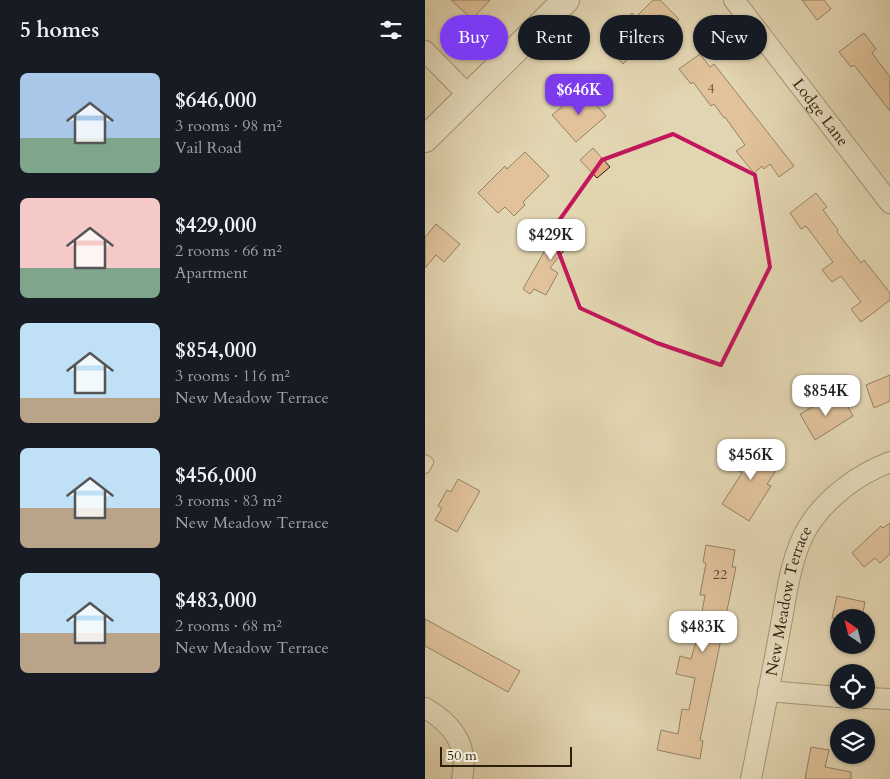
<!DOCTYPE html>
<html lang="en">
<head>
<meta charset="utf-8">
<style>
	body { margin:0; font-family:Cardo,serif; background:#242831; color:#f1f3f6; height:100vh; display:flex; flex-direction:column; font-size:19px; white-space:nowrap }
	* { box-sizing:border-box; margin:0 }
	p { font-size:16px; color:#9ea1a6 }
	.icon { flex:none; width:28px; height:28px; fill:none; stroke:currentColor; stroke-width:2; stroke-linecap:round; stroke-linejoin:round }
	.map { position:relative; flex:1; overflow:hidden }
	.drawer { display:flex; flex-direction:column; background:#171b24; width:425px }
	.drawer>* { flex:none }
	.top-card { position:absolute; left:15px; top:15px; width:375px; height:45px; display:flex; gap:10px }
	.needle { width:32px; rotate:325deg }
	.tools { position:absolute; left:405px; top:609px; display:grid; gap:10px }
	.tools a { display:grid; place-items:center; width:45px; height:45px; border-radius:50%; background:#171b24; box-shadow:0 1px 4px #0004; font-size:25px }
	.scale { position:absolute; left:15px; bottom:12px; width:132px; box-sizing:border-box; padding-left:5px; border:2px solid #2e1e0c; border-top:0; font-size:14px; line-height:18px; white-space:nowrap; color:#2e1e0c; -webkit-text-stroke:4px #ece4cc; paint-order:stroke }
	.price { position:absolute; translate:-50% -42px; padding:0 11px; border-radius:10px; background:#fff; color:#222; font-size:16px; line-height:32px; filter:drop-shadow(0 1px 2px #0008) }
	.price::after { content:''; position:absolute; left:50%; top:30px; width:15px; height:11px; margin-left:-8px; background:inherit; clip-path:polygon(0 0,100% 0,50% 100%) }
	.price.current { background:#7c3aed; color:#fff }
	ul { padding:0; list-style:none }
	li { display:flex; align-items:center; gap:15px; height:125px; padding:0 20px }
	li span { display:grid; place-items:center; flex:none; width:140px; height:100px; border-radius:8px; color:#555 }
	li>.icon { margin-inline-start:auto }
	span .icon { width:60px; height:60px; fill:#fffc; stroke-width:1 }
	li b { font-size:21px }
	h2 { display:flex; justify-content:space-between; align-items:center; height:60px; padding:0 20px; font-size:21px }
	.tag { padding:0 18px; border-radius:22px; background:#171b24; box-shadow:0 1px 4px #0004; font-size:18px; line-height:45px }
	.tag.current { background:#7c3aed; color:#fff }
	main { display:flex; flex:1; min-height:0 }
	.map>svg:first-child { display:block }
	.building { fill:#e1ac81; stroke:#2e1e0c }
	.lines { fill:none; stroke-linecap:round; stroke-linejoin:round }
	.service-casing { stroke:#5b4c35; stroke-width:12 }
	.minor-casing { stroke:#5b4c35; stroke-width:22 }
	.tertiary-casing { stroke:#5b4c35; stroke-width:28 }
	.service { stroke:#ece4cc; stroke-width:10 }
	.minor { stroke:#ece4cc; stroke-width:20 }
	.tertiary { stroke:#ece4cc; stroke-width:26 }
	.marked { fill:none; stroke:#c2185b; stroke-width:4; stroke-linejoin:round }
	.labels { text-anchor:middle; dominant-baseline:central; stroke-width:5; stroke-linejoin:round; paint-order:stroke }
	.number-label { font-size:14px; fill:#5b4229 }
	.street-label { font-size:16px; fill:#2e1e0c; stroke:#ece4cc }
</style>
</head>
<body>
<main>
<section class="drawer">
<h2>5 homes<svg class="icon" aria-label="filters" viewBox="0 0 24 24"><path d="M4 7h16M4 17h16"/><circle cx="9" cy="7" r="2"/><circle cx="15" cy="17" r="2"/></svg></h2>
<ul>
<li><span style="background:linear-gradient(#a9c7e8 65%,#7fa58c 0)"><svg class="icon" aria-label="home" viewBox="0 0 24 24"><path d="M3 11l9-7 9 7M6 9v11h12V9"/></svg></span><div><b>$646,000</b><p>3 rooms · 98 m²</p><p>Vail Road</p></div></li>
<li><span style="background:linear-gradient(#f6c9c9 70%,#7fa58c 0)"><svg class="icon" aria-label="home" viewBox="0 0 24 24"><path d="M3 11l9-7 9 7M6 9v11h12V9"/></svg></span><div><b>$429,000</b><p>2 rooms · 66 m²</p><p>Apartment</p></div></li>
<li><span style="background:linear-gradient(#bfe0f5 75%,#b9a48a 0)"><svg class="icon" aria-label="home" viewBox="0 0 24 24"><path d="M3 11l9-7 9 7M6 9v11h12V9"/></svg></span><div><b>$854,000</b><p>3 rooms · 116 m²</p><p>New Meadow Terrace</p></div></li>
<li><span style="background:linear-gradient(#bfe0f5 60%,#b9a48a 0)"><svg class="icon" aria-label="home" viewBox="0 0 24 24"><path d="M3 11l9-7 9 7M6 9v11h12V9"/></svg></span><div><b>$456,000</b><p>3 rooms · 83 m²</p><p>New Meadow Terrace</p></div></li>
<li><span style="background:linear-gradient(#bfe0f5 60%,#b9a48a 0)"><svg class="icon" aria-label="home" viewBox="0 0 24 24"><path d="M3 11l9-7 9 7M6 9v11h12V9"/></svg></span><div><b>$483,000</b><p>2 rooms · 68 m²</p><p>New Meadow Terrace</p></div></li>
</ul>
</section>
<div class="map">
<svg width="465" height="779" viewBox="0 0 465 779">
	<rect width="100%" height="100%" fill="#e2d6b1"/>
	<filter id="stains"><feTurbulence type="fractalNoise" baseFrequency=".004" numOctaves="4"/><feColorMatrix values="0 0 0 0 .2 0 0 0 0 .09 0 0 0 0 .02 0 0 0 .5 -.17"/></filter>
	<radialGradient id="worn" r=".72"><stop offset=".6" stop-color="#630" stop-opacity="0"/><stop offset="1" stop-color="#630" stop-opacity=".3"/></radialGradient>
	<!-- building -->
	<path class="building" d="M26,0H65L47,19Z
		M228,0H235L254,19L240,32L236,27L198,64L182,47L195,33L191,29L207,13L211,17Z
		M377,0H399L406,9L392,20Z
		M439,33L451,49L447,53L465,77V111L429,65L426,67L414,52Z
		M275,54L285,67L289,64L369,166L354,177L345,164L339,169L337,166L329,173L311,151L320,145L300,117L299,118L289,104L286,106L268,82L266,84L254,69Z
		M161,93L181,116L151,142L127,115L150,96L153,99Z
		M168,148L185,167L172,178L155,160Z
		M100,152L124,176L98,202L100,205L89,216L80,207L73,213L53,193L80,166L82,169Z
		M391,193L402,207L398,210L413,230L412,232L436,263L439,260L465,293V300L436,322L426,309L436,302L416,276L407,282L397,270L408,262L381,226L376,229L365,213Z
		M144,221L156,229L125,268L133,273L121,295L109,289L105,294L98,289L119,252Z
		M11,224L35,244L19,262L11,255L0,268V237Z
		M465,375V401L449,408L441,385Z
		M417,396L428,416L390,440L375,414L393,404L396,408Z
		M325,440L347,454L342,463L352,469L342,484L346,486L324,521L297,504L317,473L308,467Z
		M33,479L55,491L32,532L10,520L17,508L13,506L22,490L26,492Z
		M465,523V554L455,563L450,558L439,567L427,553L456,526L458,528Z
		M281,545L310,550L307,567H311L275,740L278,741L275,759L232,750L236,730L253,734L257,709L264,710L270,678L251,674L255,656L266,659L273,635L280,595H275L281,563L278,562Z
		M412,596L440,602L437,618H407Z
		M0,619L95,671L83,692L0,646Z
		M386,747L404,750L400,767L426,772V779H380Z"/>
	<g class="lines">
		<defs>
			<path id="service" d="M0,460L3,462L0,468"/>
			<g id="minor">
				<path id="s1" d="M309,0L465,203"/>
				<path d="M0,51L44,96"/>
				<path d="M343,691L414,697"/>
				<path d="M441,698L465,699"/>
				<path d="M0,708C28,724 44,746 37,779"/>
				<path id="s2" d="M326,779C336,729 346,679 355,630C361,598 366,554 383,527C401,498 433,474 465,462"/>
			</g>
			<path id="tertiary" d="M0,139L141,0"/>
		</defs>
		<!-- service casing -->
		<use href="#service" class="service-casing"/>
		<!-- minor casing -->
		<use href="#minor" class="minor-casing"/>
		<!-- tertiary casing -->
		<use href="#tertiary" class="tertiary-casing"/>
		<!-- service -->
		<use href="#service" class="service"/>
		<!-- minor -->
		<use href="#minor" class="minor"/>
		<!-- tertiary -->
		<use href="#tertiary" class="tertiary"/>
	</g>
	<!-- marked area -->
	<path d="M0 0H465V779H0ZM248,134L330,175L345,267L296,365L232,343L155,308L126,232L177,160Z" fill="#e2d6b1" fill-opacity=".55" fill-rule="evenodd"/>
	<path class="marked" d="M248,134L330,175L345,267L296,365L232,343L155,308L126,232L177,160Z"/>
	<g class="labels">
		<!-- number labels -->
		<g class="number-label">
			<text x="286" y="88">4</text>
			<text x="295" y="574">22</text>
		</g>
		<!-- street labels -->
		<g class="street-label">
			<text stroke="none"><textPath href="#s1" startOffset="142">Lodge Lane</textPath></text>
			<text stroke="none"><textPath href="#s2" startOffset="182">New Meadow Terrace</textPath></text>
		</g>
	</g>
	<rect width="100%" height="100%" filter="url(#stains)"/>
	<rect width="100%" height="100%" fill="url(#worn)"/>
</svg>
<div class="tools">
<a><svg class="needle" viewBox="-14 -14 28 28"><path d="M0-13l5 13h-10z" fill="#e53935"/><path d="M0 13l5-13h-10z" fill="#9ea1a6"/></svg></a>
<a><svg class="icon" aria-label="locate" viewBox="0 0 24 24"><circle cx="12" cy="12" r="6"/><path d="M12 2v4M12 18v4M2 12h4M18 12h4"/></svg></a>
<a><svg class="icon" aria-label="layers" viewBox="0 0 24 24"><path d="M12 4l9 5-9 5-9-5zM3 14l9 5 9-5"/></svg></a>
</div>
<div class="scale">50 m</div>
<b class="price current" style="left:154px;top:116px">$646K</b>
<b class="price" style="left:126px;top:261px">$429K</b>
<b class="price" style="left:401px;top:417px">$854K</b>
<b class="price" style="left:326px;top:481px">$456K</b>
<b class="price" style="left:278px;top:653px">$483K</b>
<div class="top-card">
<a class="tag current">Buy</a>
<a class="tag">Rent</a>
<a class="tag">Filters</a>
<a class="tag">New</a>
</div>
</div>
</main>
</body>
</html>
